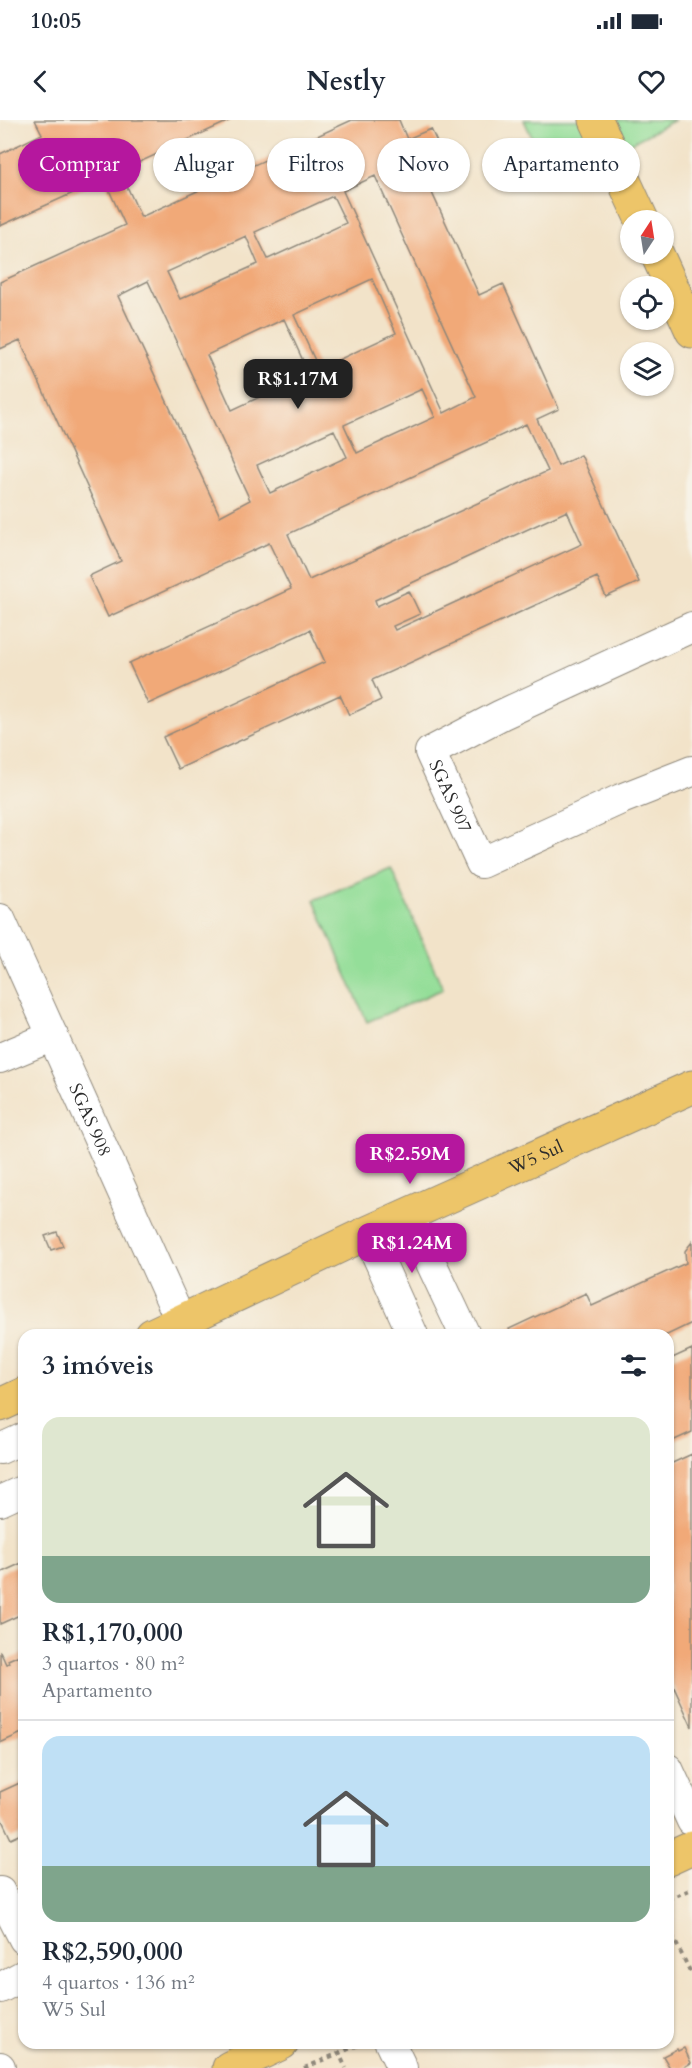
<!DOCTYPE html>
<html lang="pt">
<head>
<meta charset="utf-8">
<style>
	body { margin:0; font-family:Cardo,serif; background:#f6f6f7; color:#1f2937; height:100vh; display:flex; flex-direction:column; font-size:22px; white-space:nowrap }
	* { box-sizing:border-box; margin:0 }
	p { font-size:20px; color:#747a83 }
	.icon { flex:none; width:33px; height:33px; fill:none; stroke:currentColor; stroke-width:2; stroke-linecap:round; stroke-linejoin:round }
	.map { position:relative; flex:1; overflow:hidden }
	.sheet { position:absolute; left:18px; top:1209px; width:656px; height:720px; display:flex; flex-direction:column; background:#fff; border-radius:18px; box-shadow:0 2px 4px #0004 }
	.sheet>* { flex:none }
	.hud { position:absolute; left:18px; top:18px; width:657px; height:54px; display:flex; gap:12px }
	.needle { width:39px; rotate:12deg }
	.fabs { position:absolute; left:620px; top:90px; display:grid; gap:12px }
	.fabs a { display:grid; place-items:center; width:54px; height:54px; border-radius:50%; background:#fff; box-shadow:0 2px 4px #0004; font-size:30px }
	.price { position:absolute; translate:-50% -51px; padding:0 14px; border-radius:12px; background:#b5179e; color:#fff; font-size:20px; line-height:39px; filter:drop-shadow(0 2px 3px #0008) }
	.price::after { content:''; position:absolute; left:50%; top:36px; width:18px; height:14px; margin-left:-9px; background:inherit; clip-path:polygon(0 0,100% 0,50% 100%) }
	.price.selected { background:#222; color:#fff }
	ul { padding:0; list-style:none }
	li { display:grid; align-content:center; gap:12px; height:318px; padding:0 24px }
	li+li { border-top:2px solid #e0e1e3 }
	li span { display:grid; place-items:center; height:186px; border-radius:18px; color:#555 }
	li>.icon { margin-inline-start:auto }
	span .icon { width:108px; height:108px; fill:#fffc; stroke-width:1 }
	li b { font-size:26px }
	h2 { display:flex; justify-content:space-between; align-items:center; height:72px; padding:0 24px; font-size:26px }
	.chip { padding:0 21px; border-radius:27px; background:#fff; box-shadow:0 2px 4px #0004; font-size:21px; line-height:54px }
	.chip.selected { background:#b5179e; color:#fff }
	.status { display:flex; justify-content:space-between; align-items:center; height:42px; padding:0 30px; background:#fff; direction:ltr }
	.status svg { height:16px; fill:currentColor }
	header { display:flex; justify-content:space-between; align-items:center; height:78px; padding:0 24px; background:#fff; font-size:27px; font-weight:800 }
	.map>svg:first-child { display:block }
	.green { fill:#94de99; stroke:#608462; stroke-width:1.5 }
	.building { fill:#f1a978; fill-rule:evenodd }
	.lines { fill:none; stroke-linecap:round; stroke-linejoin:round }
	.minor-casing { stroke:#8e877a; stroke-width:32 }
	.major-casing { stroke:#8e877a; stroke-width:35 }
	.path { stroke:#8e877a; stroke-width:4; stroke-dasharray:4.5 4.5; stroke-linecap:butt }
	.minor { stroke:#fff; stroke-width:30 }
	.major { stroke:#edc569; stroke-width:33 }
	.labels { text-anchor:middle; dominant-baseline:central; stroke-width:4.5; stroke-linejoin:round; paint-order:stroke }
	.street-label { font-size:18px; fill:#2b2b2b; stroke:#f7f3e8 }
</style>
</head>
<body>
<div class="status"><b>10:05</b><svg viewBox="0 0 49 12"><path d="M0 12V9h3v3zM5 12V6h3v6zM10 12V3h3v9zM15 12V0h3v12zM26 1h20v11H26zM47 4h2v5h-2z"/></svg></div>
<header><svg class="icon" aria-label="back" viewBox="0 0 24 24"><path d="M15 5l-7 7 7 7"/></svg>Nestly<svg class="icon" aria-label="heart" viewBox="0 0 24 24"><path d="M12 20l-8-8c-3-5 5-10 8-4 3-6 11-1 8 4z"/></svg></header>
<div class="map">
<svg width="692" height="1948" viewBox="0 0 692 1948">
	<rect width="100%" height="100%" fill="#f7f3e8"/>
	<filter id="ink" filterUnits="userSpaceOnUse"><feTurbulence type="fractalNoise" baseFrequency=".0167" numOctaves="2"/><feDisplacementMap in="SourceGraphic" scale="12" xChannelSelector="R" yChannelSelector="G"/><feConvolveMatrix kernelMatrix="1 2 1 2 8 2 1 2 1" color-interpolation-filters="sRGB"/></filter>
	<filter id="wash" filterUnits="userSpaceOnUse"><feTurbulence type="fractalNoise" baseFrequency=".008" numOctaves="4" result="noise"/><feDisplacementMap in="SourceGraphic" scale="24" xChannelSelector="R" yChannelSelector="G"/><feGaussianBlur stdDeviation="1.35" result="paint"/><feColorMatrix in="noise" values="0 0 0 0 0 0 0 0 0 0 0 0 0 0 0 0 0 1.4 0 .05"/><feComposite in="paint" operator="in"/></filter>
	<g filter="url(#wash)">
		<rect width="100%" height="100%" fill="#f2e3c9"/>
		<!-- green -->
		<path class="green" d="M524,0H675L553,64Z
			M391,748L443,869L367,902L314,780Z"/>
		<g id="blocks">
			<!-- building -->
			<path class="building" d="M35,0H231L120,51L141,97L352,0H399L407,19L431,9L439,27L416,38L479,175L503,164L559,289L537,299L558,346L581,335L639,462L606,477L597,457L372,560L381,580L349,595L340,575L178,649L163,617L325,542L310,510L148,584L129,543L291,469L269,423L108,497L89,456L121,441L20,220L0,229V162L125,105L104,59L0,106V34L42,14ZM375,56L476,277L444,293L343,71ZM333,76L346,103L268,139L255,112ZM246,116L258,144L180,179L167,152ZM372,159L396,213L319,249L294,195ZM148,161L250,380L220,396L118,176ZM284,199L309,254L232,290L207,235ZM422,269L435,297L357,333L344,305ZM526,304L548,351L309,460L288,414ZM334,310L347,337L270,373L257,345ZM567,391L582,424L395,510L393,506L420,494L409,471L377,486L375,480Z
				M57,1112L63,1126L51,1130L45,1116Z
				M692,1122V1203L667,1215H512L509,1209L586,1173L592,1186L686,1143L685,1131Z
				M692,1229V1312L668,1323V1240Z
				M692,1334V1607L668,1554V1345Z
				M24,1442V1493L0,1504V1453Z
				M0,1531L6,1544L9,1543L8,1540L24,1533V1612L0,1623Z
				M24,1661V1713L11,1719L0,1696V1672Z
				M684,1928L691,1943L682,1948H670L663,1936L677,1929L678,1931Z"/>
		</g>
	</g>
	<g filter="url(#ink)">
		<use href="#blocks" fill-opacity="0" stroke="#8e877a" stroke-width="1.5"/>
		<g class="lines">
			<defs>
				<g id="minor">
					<path id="s1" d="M692,507L501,595L430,632L481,743L621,679L692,651"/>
					<path id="s2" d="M0,799L181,1202"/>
					<path d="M0,938L53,916"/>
					<path d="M408,1094L465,1215"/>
					<path d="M367,1113L413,1215"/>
					<path d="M0,1329L24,1318"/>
					<path d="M0,1381L24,1370"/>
					<path d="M668,1649L692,1701"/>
					<path d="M0,1772L24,1819"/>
					<path d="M0,1868L24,1855"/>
					<path d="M390,1923L402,1948"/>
					<path d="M0,1947V1948"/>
				</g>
				<g id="major">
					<path d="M596,0L642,100"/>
					<path d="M657,134L692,211"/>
					<path id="s3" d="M152,1215L367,1113L692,967"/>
					<path d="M0,1285L24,1274"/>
					<path d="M668,1739L692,1728"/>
					<path d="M229,1948L282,1923"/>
				</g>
			</defs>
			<!-- minor casing -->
			<use href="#minor" class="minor-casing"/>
			<!-- major casing -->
			<use href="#major" class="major-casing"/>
			<!-- path -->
			<path class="path" d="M668,1779L692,1769
				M668,1807L692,1855
				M334,1923L346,1948
				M304,1948L363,1923"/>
			<!-- minor -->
			<use href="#minor" class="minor"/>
			<!-- major -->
			<use href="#major" class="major"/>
		</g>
	</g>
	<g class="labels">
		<!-- street labels -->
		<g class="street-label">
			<text stroke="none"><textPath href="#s1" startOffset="339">SGAS 907</textPath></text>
			<text stroke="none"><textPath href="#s2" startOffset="220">SGAS 908</textPath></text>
			<text stroke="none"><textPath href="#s3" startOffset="423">W5 Sul</textPath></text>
		</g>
	</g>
</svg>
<div class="fabs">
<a><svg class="needle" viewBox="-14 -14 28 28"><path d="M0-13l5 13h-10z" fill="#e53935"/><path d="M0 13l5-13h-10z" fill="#747a83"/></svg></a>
<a><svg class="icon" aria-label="locate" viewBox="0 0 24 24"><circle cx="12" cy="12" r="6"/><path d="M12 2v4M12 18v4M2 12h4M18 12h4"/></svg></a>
<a><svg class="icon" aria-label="layers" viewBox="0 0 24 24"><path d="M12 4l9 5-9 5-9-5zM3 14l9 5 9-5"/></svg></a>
</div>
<b class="price selected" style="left:298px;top:290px">R$1.17M</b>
<b class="price" style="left:410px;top:1065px">R$2.59M</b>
<b class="price" style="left:412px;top:1154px">R$1.24M</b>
<div class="hud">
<a class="chip selected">Comprar</a>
<a class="chip">Alugar</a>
<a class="chip">Filtros</a>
<a class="chip">Novo</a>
<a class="chip">Apartamento</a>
</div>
<section class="sheet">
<h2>3 imóveis<svg class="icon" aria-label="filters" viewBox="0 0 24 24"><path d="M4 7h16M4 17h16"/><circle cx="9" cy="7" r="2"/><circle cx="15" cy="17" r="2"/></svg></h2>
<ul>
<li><span style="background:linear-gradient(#dfe7d0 75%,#7fa58c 0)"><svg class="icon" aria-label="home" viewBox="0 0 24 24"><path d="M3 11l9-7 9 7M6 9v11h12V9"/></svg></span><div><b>R$1,170,000</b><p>3 quartos · 80 m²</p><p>Apartamento</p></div></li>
<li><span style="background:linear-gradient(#bfe0f5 70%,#7fa58c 0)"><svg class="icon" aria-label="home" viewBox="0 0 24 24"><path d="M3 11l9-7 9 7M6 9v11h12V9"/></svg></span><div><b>R$2,590,000</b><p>4 quartos · 136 m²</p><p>W5 Sul</p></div></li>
</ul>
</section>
</div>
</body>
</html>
